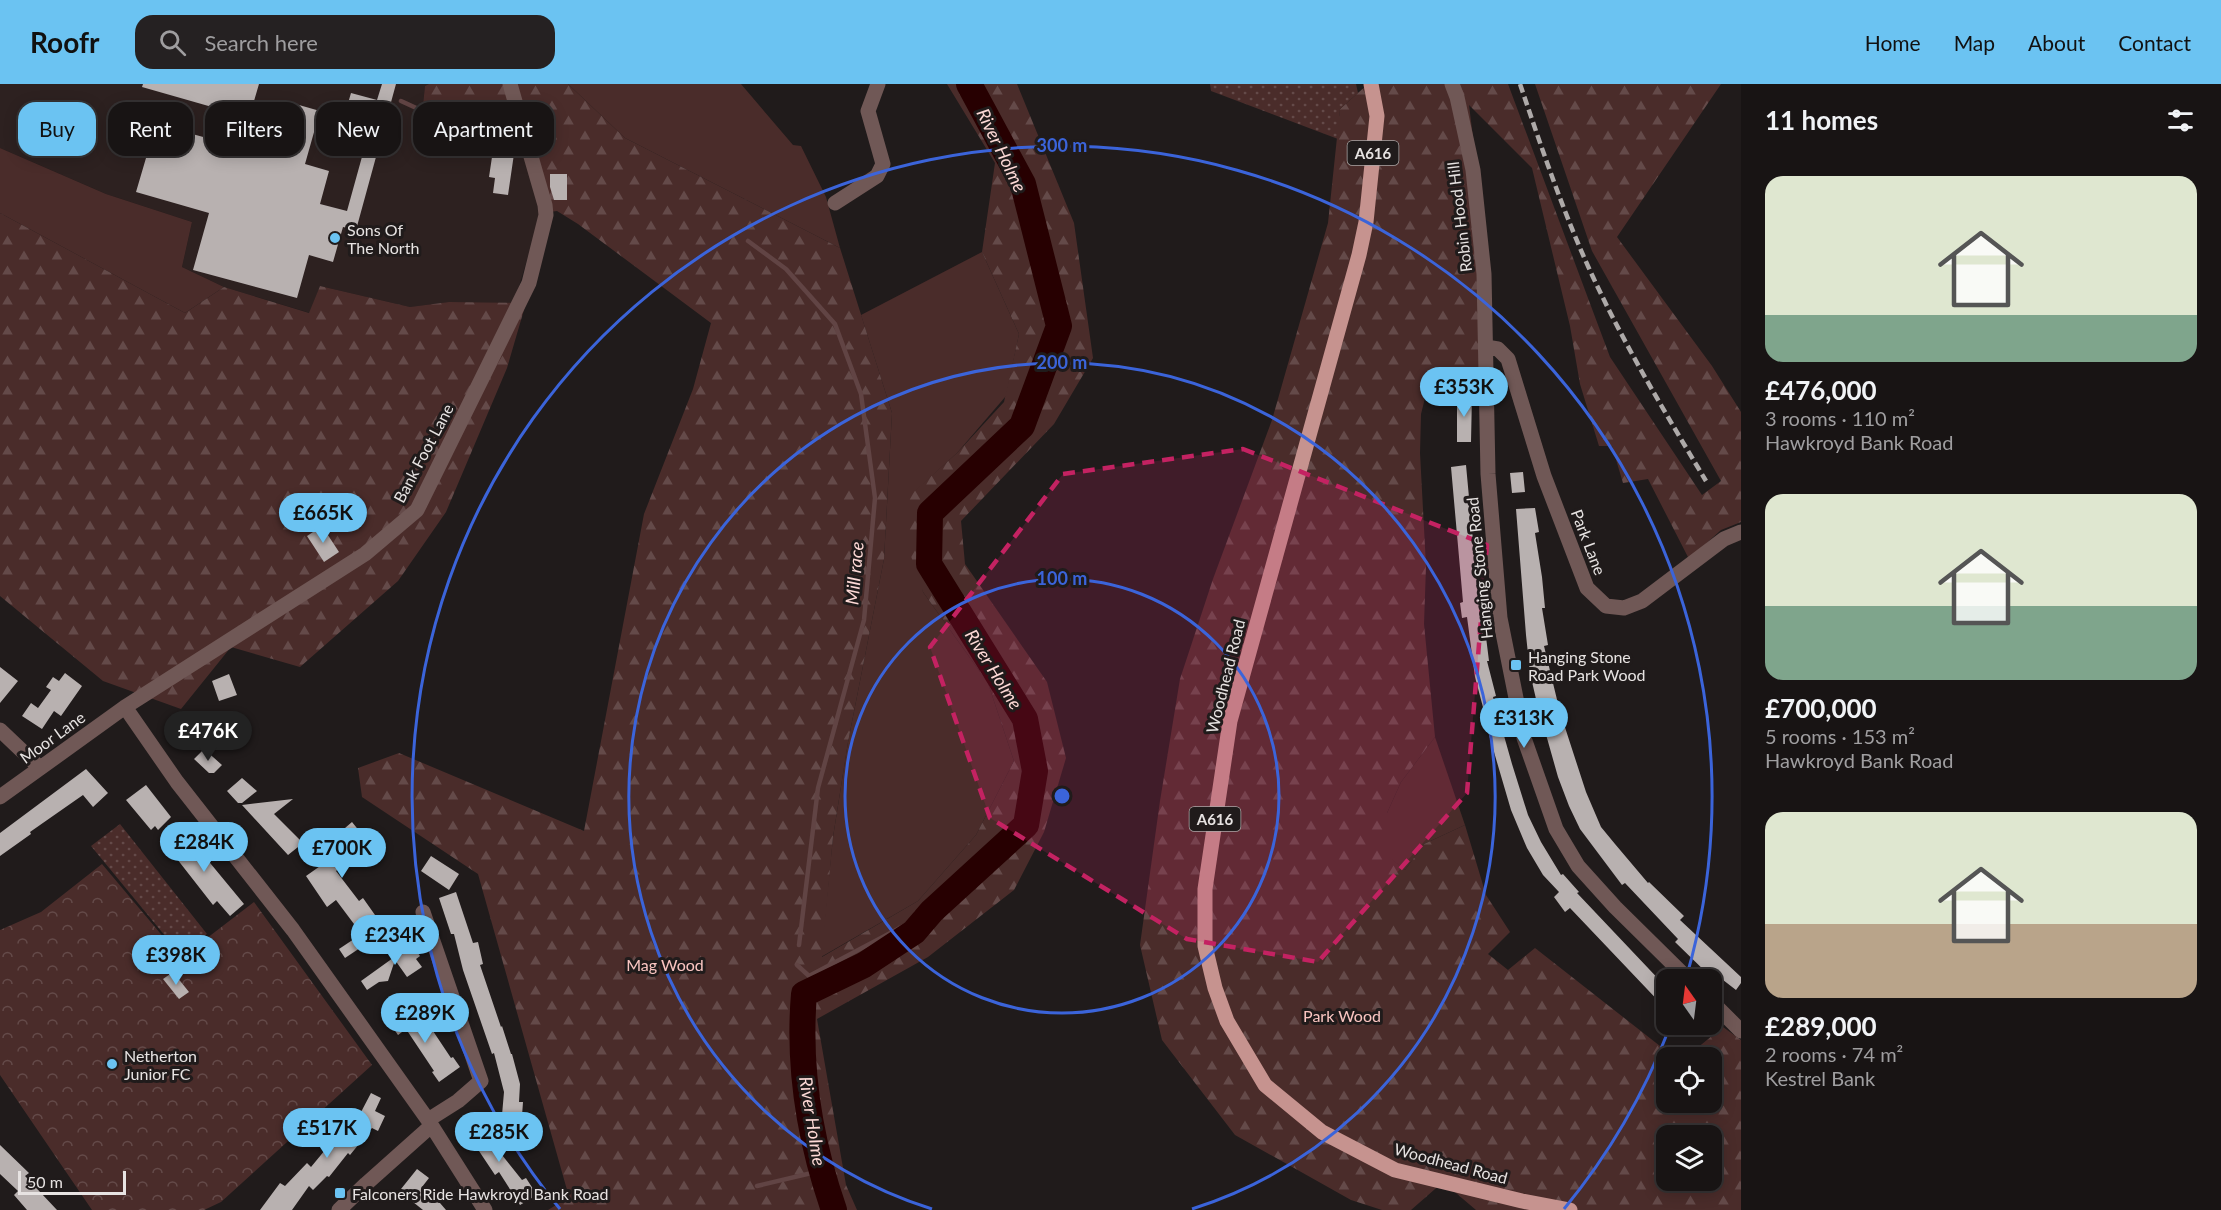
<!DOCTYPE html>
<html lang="en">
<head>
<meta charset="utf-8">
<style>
	body { margin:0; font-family:Lato,sans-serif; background:#252122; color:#f1f3f6; height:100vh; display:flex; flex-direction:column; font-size:22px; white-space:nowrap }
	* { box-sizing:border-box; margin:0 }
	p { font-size:20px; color:#9f9ea0 }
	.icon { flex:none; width:33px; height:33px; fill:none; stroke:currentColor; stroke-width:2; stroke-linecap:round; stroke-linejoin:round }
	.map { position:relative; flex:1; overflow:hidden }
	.side { display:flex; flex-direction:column; background:#181414; width:480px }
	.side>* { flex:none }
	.top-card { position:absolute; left:18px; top:18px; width:570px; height:54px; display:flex; gap:12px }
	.needle { width:39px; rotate:346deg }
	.buttons { position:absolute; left:1656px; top:885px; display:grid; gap:12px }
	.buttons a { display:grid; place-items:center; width:66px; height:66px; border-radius:12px; background:#181414; box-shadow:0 3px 15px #0003,0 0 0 2px #363334; font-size:30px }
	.scale { position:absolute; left:18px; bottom:15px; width:108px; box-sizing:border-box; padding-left:6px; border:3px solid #e7e3e2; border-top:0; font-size:16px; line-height:21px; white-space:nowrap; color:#e7e3e2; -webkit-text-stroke:4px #201b1b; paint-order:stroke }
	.price { position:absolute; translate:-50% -51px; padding:0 14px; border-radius:21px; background:#6bc3f2; color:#111; font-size:20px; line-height:39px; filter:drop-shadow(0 2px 3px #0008) }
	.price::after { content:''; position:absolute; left:50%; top:36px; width:18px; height:14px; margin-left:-9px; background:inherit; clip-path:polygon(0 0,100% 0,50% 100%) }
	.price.on { background:#222; color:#fff }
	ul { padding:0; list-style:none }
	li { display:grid; align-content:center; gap:12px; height:318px; padding:0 24px }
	li span { display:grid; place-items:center; height:186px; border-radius:18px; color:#555 }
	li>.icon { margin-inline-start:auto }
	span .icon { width:108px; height:108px; fill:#fffc; stroke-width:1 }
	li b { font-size:26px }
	h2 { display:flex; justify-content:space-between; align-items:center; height:72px; padding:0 24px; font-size:26px }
	.tag { padding:0 21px; border-radius:18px; background:#181414; box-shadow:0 3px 15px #0003,0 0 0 2px #363334; font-size:21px; line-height:54px }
	.tag.on { background:#6bc3f2; color:#111 }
	header { display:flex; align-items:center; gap:36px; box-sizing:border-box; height:84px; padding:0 30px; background:#6bc3f2; color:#111 }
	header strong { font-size:28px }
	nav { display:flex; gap:33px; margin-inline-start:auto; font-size:21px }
	.search { width:420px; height:54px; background:#252122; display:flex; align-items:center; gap:15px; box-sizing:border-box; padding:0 21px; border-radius:18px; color:#9f9ea0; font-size:22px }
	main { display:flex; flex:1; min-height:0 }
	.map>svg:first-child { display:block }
	.built { fill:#2d2120 }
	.grass { fill:#4a2c2a }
	.forest { fill:url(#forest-firs); fill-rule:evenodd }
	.park { fill:url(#park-crowns) }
	.garden { fill:url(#garden-dots) }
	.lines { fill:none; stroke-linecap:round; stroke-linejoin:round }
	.stream { stroke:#614444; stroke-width:4.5 }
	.river { stroke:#270001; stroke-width:26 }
	.building { fill:#b8b1b0 }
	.street { stroke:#705856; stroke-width:15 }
	.primary { stroke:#c6938f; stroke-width:15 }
	.rail { stroke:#aeaaa9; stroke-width:4.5; stroke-dasharray:9 4.5; stroke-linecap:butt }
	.marked { fill:#c42262; fill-opacity:0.2; stroke:#c42262; stroke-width:4.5; stroke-dasharray:12 8; stroke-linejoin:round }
	.ring { fill:none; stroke:#3b64da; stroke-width:3 }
	.poi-dot { fill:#6bc3f2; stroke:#201b1b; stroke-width:2 }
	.labels { text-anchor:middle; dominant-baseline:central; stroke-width:6; stroke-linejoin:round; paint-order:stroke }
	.shield { fill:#201b1b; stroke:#aba7a6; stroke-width:1.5 }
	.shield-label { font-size:15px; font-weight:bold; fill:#e7e3e2 }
	.street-label { font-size:16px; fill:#e7e3e2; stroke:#201b1b }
	.poi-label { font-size:16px; fill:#e7e3e2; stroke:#201b1b; text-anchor:start }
	.park-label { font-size:16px; fill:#fac5c1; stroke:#201b1b }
	.water-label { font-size:18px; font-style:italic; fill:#fdd9d6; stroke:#201b1b }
	.centre { fill:#3b64da; stroke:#201b1b; stroke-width:3 }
	.ring-label { font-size:18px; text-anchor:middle; font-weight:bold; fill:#3b64da; stroke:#201b1b; stroke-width:6; stroke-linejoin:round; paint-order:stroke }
</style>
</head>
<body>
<header>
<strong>Roofr</strong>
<div class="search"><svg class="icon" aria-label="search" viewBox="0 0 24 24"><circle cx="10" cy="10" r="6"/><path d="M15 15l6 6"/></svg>Search here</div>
<nav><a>Home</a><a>Map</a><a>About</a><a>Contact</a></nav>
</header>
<main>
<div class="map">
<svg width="1741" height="1126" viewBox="0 0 1741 1126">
	<defs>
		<pattern id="forest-firs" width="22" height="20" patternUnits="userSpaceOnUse" patternTransform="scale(1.5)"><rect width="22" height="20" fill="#4a2c2a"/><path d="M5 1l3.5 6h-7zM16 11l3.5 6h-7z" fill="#644a49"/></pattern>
		<pattern id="park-crowns" width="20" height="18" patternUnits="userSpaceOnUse" patternTransform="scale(1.5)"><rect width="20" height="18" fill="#4a2c2a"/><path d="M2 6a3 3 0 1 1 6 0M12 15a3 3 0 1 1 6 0" fill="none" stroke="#644a49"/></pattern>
		<pattern id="garden-dots" width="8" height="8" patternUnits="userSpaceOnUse" patternTransform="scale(1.5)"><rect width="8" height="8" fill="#4a2c2a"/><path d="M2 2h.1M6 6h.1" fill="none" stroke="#644a49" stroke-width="1.8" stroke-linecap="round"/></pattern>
	</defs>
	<rect width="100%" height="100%" fill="#201b1b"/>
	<!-- built -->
	<path class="built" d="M0,0H429L425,2L423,21L513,33L541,129L514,219L450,218L410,223L320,202L310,229L224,203L182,183L192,138L106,110L0,64Z"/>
	<!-- grass -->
	<path class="grass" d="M568,0H741L793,61L801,62L826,113L840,164L625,54Z
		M0,64L106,110L192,138L182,183L224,203L185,229L0,129Z
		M982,168L1019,250L1006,312L957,369L910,412L923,508L988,599L1014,677L976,751L918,817L821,873L833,753L848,658L884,475L892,329L861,231Z
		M1435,653L1465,741L1424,760L1405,786L1387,772V729L1401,698Z"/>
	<!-- forest -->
	<path class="forest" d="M429,0H568L625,54L840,164L892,329L884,475L848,658L833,753L822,873L918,817L976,751L1014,677L988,599L923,508L905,454L909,412L957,369L1004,318L1019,250L982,168L995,79L947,0H1017L1074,139L1093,274L1054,340L961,437L965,480L1047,598L1066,674L1044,748L1014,806L928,873L817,935L846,1101L857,1126H548L569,1113L478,790L362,713L358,684L399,669L584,747L644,430L693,305L711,239L578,140L557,127L541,129L513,33L423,21L425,2Z
		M1368,0H1508L1610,273L1702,411L1721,397L1592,167L1535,0H1721L1617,153L1712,282L1741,328V438L1721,446L1689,475L1648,395L1623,399L1612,362H1599L1580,300L1570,242L1532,84L1469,21L1490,191L1491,285L1431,290L1421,330L1420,369L1426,482L1424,540L1435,653L1401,698L1387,729V771L1405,786L1424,760L1465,741L1486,811L1510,848L1488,870L1508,886L1535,864L1674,973L1666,974V1018H1712V974L1686,973L1723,943L1741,956V1126H1476L1443,1098L1411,1126H1382L1351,1116L1235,1051L1162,956L1140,861L1160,717L1180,595L1213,495L1272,336L1328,139L1340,25ZM1666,1052H1712V1096H1666Z
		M0,129L185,229L224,203L309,229L320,202L410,223L449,218L526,219L507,284L446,428L398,497L300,583L231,563L181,625L103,597L0,512Z"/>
	<!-- park -->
	<path class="park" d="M102,780L181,874L254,818L372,981L221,1118L204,1126H92L0,991V846L41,828Z"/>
	<!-- garden -->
	<path class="garden" d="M1210,0H1356L1358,9L1340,25L1338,55L1211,7Z
		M120,740L207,850L180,870L91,762Z"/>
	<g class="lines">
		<!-- stream -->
		<path class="stream" d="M401,17L438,34L548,43
			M748,157L786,185L835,240L861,310L875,414L864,536L818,704L799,861
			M797,881L809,892L932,827
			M757,1102L820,1087"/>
		<!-- river -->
		<path class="river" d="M834,1126C810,1057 798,982 804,910L864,881L914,848L932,827L1026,741L1035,687L1025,635L929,480L930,429L1022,342L1059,242L1023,100L969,0"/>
	</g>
	<!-- building -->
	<path class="building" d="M143,0H259L249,34L263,38L255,64L277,70L292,19L320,27L305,80L329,87L320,120L347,127L373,33L346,26L351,9L377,16L382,0H396L356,146L343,143L333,178L309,171L297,214L193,186L209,129L136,108L156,40L225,59L233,29L142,3Z
		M496,60L515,63L508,111L493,109L495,94L489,93L492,73L494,74Z
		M550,90H567V116H554L550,103Z
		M1457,310L1472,311L1471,358H1457Z
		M1466,381L1479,521H1482L1489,577H1487L1496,612L1493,613L1512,680L1528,731L1541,758L1561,791L1563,790L1579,808L1577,809L1666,903V925L1570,824L1565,828L1554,813L1559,808L1543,791L1527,764L1511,726L1482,627H1484L1475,593L1467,533L1462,534L1460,519L1463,518L1451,383Z
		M1523,388L1525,408L1512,409L1510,389Z
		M1535,424L1539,448L1535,449L1542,493L1545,524H1542L1548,561L1544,562L1560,628L1586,708L1601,743L1615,760L1648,799L1649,798L1684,832L1680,836L1741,893V899L1736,906L1714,889L1711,893L1675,858L1678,855L1625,799L1622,801L1580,745L1569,722L1558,693L1536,615L1530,589L1526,551L1516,425Z
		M322,442L339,468L324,478L307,452Z
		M0,583L18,597L0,619Z
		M65,589L82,602L61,632L54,627L42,645L22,632L31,619L38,624L51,606L46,603L53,593L59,597Z
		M229,590L237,611L219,617L212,597Z
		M204,665L222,681L214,689H209L194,675Z
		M86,685L108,709L93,723L83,711L30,748L31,750L0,772V749Z
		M242,694L257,707L242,719H238L227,707Z
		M146,701L171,733L158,746L155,742L151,746L126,716Z
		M293,715L274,730L303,759L288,771L242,721Z
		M352,738L369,759L336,787L359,817L363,814L375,831L357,844L336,816L327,823L306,792L323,780L325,781L348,761L338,750Z
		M182,745L244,820L230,832L217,817L213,821L170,766L173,764L168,757Z
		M431,772L459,790L449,806L421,787Z
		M456,808L473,859L478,858L483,880L480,881L501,943L502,942L511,970H512L520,1000L519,1018H523L522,1032L502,1031L504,1008L494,969L492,970L463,886L454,850H451L439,814Z
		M366,847L372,856L345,874L339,865Z
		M410,858L420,872L416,875L422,883L407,893L395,876L388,897L379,898L367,906L361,897L393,874L392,871Z
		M173,888L189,908L179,915L163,895Z
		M394,923L403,935L410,930L421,946L429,941L451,974L453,973L460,983L439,998L432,988L434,987L406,945L398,951L384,930Z
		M371,1009L381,1014L375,1027L385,1032L378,1047L372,1044L350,1071L348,1069L329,1093L327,1092L313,1106L309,1102L292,1126H260L280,1099L285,1102L307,1079L311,1083L330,1060L332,1063L360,1030Z
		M469,1030L491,1063L494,1061L522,1096L526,1094L537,1111L520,1121L499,1088L495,1091L459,1037Z
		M0,1061L29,1089L25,1092L57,1126H27L14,1111L18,1107L0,1090Z
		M417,1085L429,1094L422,1103L434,1112L446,1126H423L413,1118L415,1115L401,1105Z"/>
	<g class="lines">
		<!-- street -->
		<path class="street" d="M1452,0L1457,13L1473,86L1484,190L1488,390L1500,534L1524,654L1556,745L1578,782L1615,823L1689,896
			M835,119L877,92L883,80L868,27L878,0
			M1486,263L1498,265L1508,275L1544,392L1587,504L1606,522L1624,524L1642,517L1724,455L1741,448
			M125,623L177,698L293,846L428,1036L485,1126
			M0,646L40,684
			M0,713L125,623L365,470L417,426L529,199L546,131L545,121L510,0
			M423,828L481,997L458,1017L428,1036
			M1712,918L1741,947
			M339,1126L366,1100L431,1042"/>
		<!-- primary -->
		<path class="primary" d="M1371,0L1377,32L1366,138L1359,171L1230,637L1205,805V862L1215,904L1227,937L1265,1001L1322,1048L1395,1086L1522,1117L1570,1126"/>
		<!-- rail -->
		<path class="rail" d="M1520,0C1542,65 1564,131 1593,193C1626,264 1666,330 1706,397"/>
	</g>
	<!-- marked area -->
	<path class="marked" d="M1243,365L1487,461L1467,709L1318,878L1187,855L990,734L930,563L1063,390Z"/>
	<!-- distance rings -->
	<g class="ring">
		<circle cx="1062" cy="712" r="217"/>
		<path d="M932 1125A433 433 0 1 1 1192 1125"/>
		<path d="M1669 945A650 650 0 0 1 1564 1125M560 1125A650 650 0 1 1 1687 891"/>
	</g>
	<!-- markers -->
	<g class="poi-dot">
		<circle cx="335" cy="154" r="6"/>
		<rect x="1510" y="575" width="12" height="12" rx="3"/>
		<circle cx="112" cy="980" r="6"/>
		<rect x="334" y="1103" width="12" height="12" rx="3"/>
	</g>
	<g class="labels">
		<!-- shield labels -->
		<g class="shield">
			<rect x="1347.5" y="57" width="51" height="24" rx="4.5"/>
			<rect x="1189.5" y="723" width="51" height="24" rx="4.5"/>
		</g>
		<g class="shield-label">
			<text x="1373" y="69">A616</text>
			<text x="1215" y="735">A616</text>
		</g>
		<!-- street labels -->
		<g class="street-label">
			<text transform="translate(1459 133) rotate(-97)">Robin Hood Hill</text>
			<text transform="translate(423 369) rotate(-62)">Bank Foot Lane</text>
			<text transform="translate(1589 458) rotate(69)">Park Lane</text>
			<text transform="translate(1479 484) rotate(-96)">Hanging Stone Road</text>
			<text transform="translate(1225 592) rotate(-76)">Woodhead Road</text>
			<text transform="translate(52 653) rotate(-36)">Moor Lane</text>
			<text transform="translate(1451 1079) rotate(15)">Woodhead Road</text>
		</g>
		<!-- poi labels -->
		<g class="poi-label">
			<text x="347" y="145">Sons Of<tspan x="347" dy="18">The North</tspan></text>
			<text x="1528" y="572">Hanging Stone<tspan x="1528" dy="18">Road Park Wood</tspan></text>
			<text x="124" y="971">Netherton<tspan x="124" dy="18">Junior FC</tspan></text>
			<text x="352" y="1109">Falconers Ride Hawkroyd Bank Road</text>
		</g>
		<!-- park labels -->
		<g class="park-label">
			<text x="665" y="880">Mag Wood</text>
			<text x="1342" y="931">Park Wood</text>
		</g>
		<!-- water labels -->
		<g class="water-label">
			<text transform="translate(1002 66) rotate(64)">River Holme</text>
			<text transform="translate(854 489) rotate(-85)">Mill race</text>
			<text transform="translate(994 585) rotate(58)">River Holme</text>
			<text transform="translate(813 1037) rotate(81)">River Holme</text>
		</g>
	</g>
	<circle cx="1062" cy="712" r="9" class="centre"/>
	<g class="ring-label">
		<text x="1062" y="68">300 m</text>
		<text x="1062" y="285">200 m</text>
		<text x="1062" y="501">100 m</text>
	</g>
</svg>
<div class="buttons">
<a><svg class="needle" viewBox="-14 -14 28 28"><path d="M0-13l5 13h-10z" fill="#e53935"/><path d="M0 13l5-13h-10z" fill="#9f9ea0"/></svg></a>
<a><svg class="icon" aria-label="locate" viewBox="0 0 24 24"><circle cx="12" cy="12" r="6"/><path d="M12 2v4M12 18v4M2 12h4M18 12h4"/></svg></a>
<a><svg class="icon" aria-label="layers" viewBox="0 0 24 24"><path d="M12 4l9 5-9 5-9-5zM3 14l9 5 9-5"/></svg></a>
</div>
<div class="scale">50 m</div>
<b class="price" style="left:1464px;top:334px">£353K</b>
<b class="price" style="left:323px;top:460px">£665K</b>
<b class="price" style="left:1524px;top:665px">£313K</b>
<b class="price on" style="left:208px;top:678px">£476K</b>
<b class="price" style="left:204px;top:789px">£284K</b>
<b class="price" style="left:342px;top:795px">£700K</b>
<b class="price" style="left:395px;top:882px">£234K</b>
<b class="price" style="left:176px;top:902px">£398K</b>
<b class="price" style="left:425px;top:960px">£289K</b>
<b class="price" style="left:327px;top:1075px">£517K</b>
<b class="price" style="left:499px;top:1079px">£285K</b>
<div class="top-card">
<a class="tag on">Buy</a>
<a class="tag">Rent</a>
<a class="tag">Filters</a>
<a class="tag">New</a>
<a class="tag">Apartment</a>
</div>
</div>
<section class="side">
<h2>11 homes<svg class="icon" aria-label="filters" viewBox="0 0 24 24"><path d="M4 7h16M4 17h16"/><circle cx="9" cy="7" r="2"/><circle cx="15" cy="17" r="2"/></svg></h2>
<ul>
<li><span style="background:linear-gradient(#dfe7d0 75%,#7fa58c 0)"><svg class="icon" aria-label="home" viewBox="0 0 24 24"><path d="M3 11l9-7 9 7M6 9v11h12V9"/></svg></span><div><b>£476,000</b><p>3 rooms · 110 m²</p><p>Hawkroyd Bank Road</p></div></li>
<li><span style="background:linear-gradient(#dfe7d0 60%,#7fa58c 0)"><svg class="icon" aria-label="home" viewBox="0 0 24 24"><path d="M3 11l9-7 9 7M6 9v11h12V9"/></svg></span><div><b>£700,000</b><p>5 rooms · 153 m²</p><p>Hawkroyd Bank Road</p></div></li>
<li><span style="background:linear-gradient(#dfe7d0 60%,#b9a48a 0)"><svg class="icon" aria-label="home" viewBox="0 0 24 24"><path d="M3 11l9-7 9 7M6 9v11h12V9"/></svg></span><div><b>£289,000</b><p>2 rooms · 74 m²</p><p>Kestrel Bank</p></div></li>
</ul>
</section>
</main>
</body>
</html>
